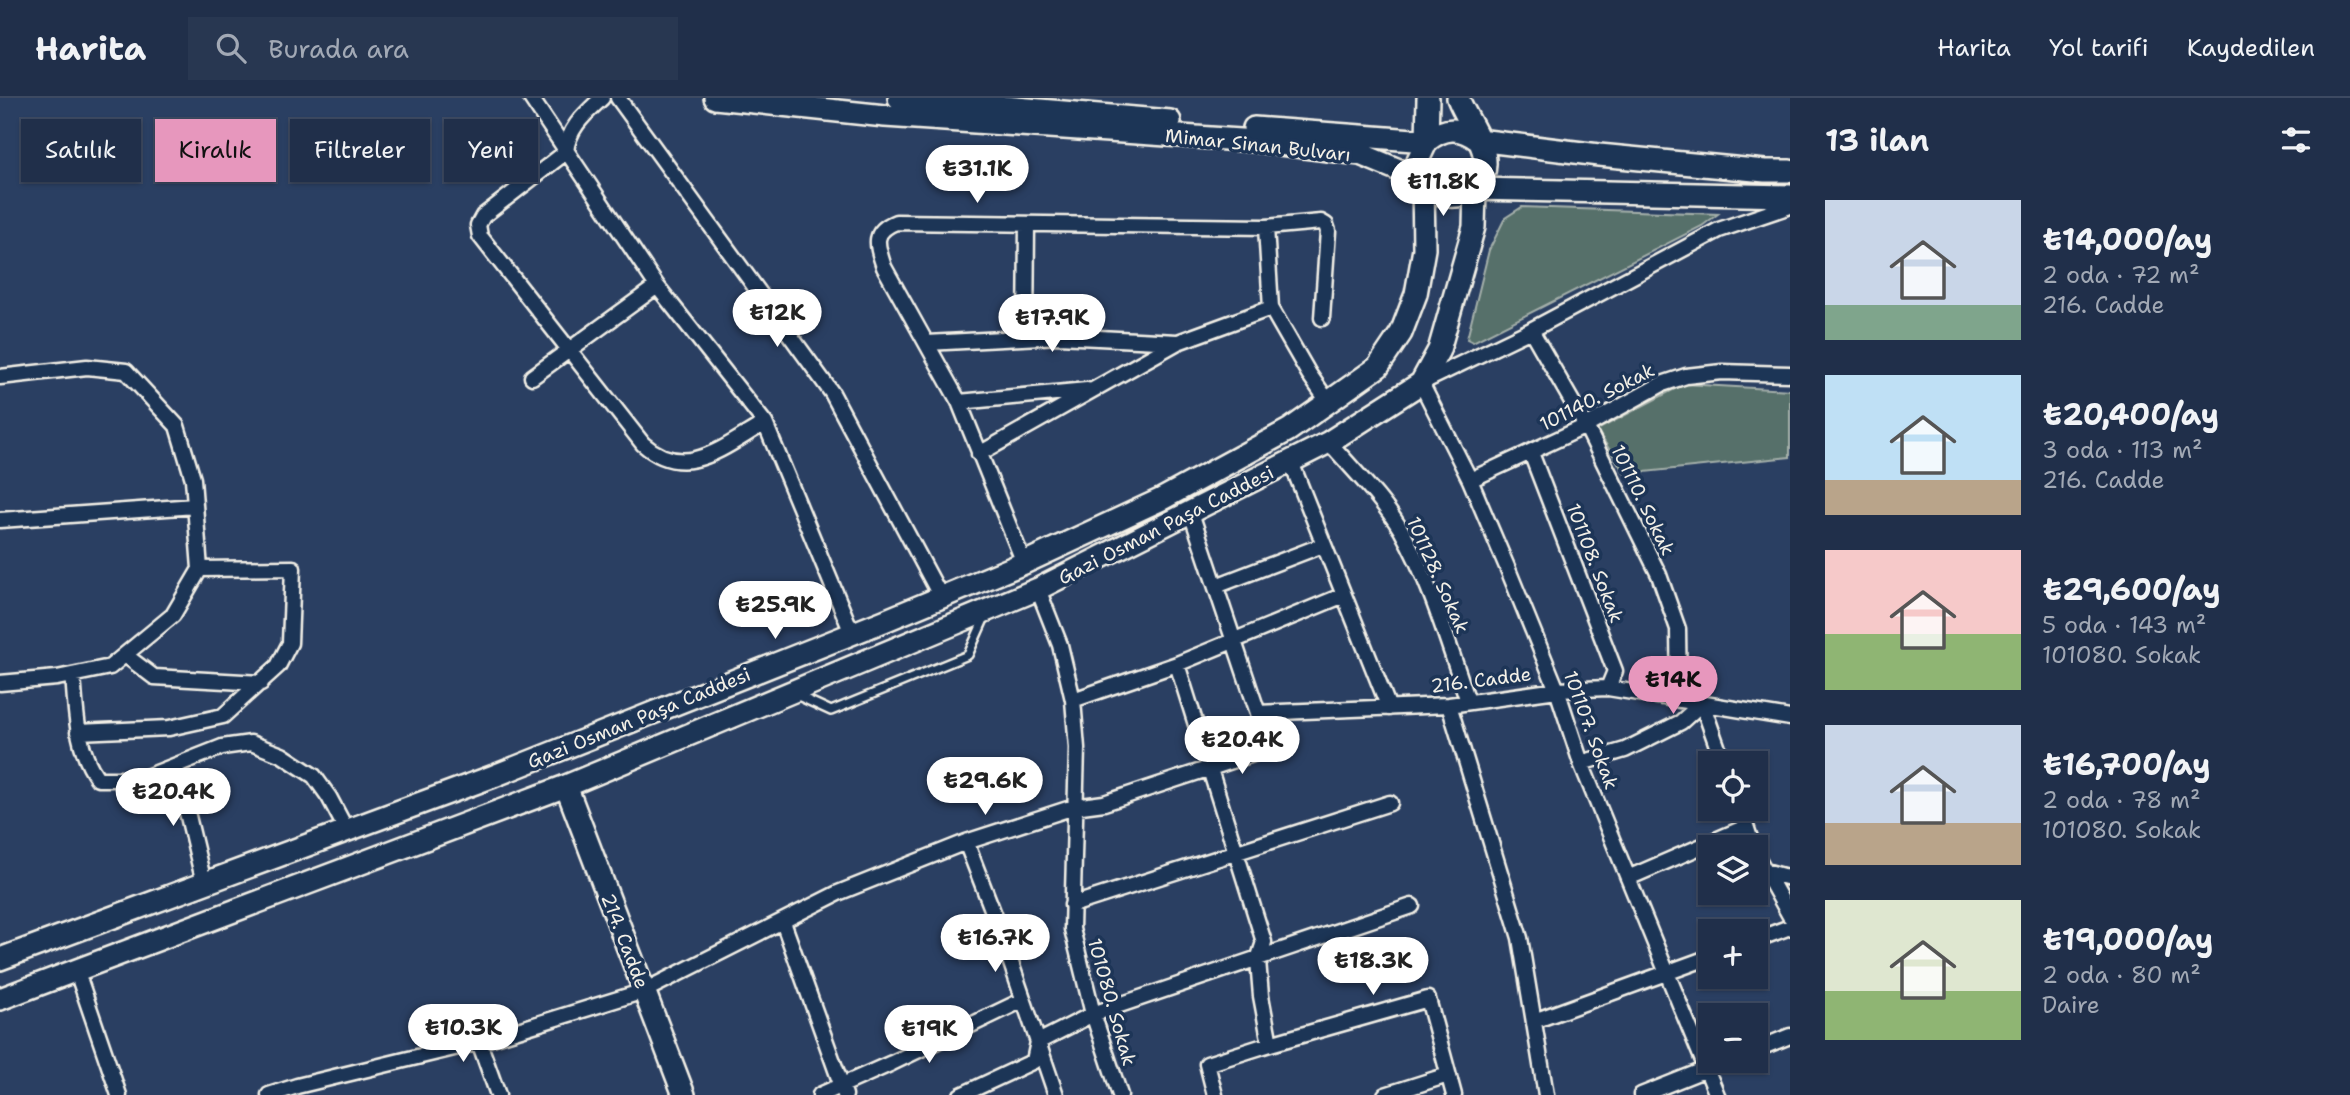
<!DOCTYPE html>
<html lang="tr">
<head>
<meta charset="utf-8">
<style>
	body { margin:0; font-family:"Shantell Sans",sans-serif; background:#283751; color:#f1f3f6; height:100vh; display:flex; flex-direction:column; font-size:26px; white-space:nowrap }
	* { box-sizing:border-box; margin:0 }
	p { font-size:23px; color:#a2a9b5 }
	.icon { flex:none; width:38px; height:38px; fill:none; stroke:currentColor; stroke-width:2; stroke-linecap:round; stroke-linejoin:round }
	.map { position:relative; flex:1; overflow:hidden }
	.side { display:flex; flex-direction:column; background:#202f4a; width:560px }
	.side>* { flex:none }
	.hud { position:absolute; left:21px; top:21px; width:665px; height:63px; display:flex; gap:14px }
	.controls { position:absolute; left:1698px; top:653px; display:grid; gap:14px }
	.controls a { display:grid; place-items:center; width:70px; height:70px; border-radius:0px; background:#202f4a; box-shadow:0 2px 5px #0004,0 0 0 2px #3d4a62; font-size:35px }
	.price { position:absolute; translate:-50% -60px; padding:0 16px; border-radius:24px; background:#fff; color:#222; font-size:23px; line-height:46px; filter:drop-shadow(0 2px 4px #0008) }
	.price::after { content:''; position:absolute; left:50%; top:42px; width:21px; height:16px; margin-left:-10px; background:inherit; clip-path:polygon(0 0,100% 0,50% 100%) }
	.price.on { background:#e797bd; color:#111 }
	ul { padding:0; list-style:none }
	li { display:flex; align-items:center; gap:21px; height:175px; padding:0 35px }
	li span { display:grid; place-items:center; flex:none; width:196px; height:140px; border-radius:0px; color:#555 }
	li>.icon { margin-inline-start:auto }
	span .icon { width:84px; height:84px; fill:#fffc; stroke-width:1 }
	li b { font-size:30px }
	h2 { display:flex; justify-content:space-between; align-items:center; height:84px; padding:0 35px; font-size:30px }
	.pill { padding:0 24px; border-radius:0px; background:#202f4a; box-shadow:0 2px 5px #0004,0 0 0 2px #3d4a62; font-size:24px; line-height:63px }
	.pill.on { background:#e797bd; color:#111 }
	header { display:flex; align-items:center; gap:42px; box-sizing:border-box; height:98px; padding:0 35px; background:#202f4a; border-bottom:2px solid #3d4a62 }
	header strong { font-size:33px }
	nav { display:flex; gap:38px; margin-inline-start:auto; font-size:24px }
	.search { width:490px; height:63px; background:#283751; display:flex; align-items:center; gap:18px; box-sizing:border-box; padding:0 24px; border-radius:0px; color:#a2a9b5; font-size:26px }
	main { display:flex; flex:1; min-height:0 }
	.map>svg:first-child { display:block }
	.green { fill:#566f6b; stroke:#a5b0aa; stroke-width:2 }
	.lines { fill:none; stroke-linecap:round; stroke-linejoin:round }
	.lane-casing { stroke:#f4f1e8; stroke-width:12 }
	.street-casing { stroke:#f4f1e8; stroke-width:19 }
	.secondary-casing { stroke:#f4f1e8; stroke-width:26 }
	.lane { stroke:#1d3557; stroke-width:7 }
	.street { stroke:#1d3557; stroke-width:14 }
	.secondary { stroke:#1d3557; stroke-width:21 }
	.labels { text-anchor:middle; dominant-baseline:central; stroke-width:7; stroke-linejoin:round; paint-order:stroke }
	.street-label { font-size:19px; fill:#f4f1e8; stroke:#1d3557 }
</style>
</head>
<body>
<header>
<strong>Harita</strong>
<div class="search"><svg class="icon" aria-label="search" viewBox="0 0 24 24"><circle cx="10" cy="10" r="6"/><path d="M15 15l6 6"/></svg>Burada ara</div>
<nav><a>Harita</a><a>Yol tarifi</a><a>Kaydedilen</a></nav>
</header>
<main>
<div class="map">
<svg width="1790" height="997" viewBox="0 0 1790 997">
	<rect width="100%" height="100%" fill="#2a3f62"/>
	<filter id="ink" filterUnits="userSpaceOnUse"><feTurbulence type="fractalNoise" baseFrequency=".0143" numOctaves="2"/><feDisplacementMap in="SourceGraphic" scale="14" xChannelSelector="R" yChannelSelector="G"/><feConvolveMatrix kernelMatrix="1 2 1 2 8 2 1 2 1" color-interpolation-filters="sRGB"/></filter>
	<g filter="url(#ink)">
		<!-- green -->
		<path class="green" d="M1522,109L1718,116L1702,128L1473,244L1467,241L1489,152L1505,120Z
			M1684,286L1790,292V359L1625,376L1597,332Z"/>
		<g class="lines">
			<defs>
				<path id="lane" d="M794,596L831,613L968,557L985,519"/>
				<path id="street" d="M531,0L657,188L765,325L852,535
					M602,0C585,16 568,30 566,54L483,118L478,127L480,138L643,346C686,384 724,348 765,325
					M618,0L832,295L941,499
					M1266,129L1321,124L1326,127L1328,133L1322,220
					M1531,232L1586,328L1659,477L1678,531L1679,602
					M1026,240L1027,126
					M927,245L1059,238L1177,244
					M0,279L87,269L126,273L177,328L193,381L200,471L173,517L110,569L57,580L0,585
					M532,279L657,188
					M959,304L1087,292
					M1329,344C1353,372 1382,400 1401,432C1431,485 1448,546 1468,603
					M1531,355L1615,573L1608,590
					M979,356L1178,244L1271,210
					M1291,364L1389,610
					M1470,382L1586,328L1662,286L1686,278L1722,274L1790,276
					M0,422L195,408
					M1024,465L959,304L884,169C877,147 871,134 896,124L1266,129L1271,210L1309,276L1329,305
					M1216,488L1323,447
					M1038,491L1060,547L1073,602L1077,650L1072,831L1093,916L1120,997
					M125,557L154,579L261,585
					M1177,566L1264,844L1258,862L1261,898L1270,946
					M73,577C76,613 76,652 98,681H141L222,649L251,645L282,657L314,678L329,699L347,733
					M1073,602L1177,566L1344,497
					M1449,607L1520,840L1546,997
					M1258,615L1449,607L1557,592L1608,590L1790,620
					M78,634L169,630L223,618L278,568L290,545L293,470L200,471
					M1581,665L1625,652L1681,624L1702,605L1723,665
					M176,668L204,785
					M1740,710L1753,749
					M966,744L997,824L1056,997
					M1755,755L1790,818
					M1765,773L1790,780
					M1628,780L1746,729
					M1072,807L1390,705
					M783,824L845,997
					M1755,842L1790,829
					M77,874L119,997
					M1534,923L1710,859
					M479,944L498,997
					M1755,952L1790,938
					M269,997L297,988L479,944L644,893L838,795L966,744L1074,709L1104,705L1265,652L1258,615L1191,415
					M820,997L892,965L1023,902
					M961,997L1034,963L1038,944L1093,916L1412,808
					M1215,997L1207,966L1270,946L1428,901L1454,997
					M1385,997L1448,977
					M1641,997L1729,962
					M1717,997L1581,665L1557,592L1507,469L1470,382L1421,285L1531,232L1719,132L1790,108"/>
				<path id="secondary" d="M715,0L885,18L1255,43L1360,56L1423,82C1437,100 1455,103 1475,91L1790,98
					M899,0L1170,23
					M1458,0C1470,31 1501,60 1475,91
					M1254,30L1427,43C1444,29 1460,28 1478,42L1599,57L1765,73H1790
					M566,688L684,997
					M0,861L494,678L884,523L1024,465L1162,401L1289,332L1378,269L1401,235L1416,196L1424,151L1423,82L1418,62L1427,43L1428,0
					M0,901L566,688L1038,491L1329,344L1421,285L1439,252L1474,129L1475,91"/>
			</defs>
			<!-- lane casing -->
			<use href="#lane" class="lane-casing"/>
			<!-- street casing -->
			<use href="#street" class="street-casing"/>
			<!-- secondary casing -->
			<use href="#secondary" class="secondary-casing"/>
			<!-- lane -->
			<use href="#lane" class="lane"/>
			<!-- street -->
			<use href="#street" class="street"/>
			<!-- secondary -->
			<use href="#secondary" class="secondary"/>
		</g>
	</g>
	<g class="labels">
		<!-- street labels -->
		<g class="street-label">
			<text transform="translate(1258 47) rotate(6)">Mimar Sinan Bulvarı</text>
			<text transform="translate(1597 299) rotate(-27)">101140. Sokak</text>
			<text transform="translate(1643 402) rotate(64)">101110. Sokak</text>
			<text transform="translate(1166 427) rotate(-27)">Gazi Osman Paşa Caddesi</text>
			<text transform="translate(1595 465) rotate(69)">101108. Sokak</text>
			<text transform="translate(1438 477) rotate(66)">101128. Sokak</text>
			<text transform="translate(1481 582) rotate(-7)">216. Cadde</text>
			<text transform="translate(639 620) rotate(-22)">Gazi Osman Paşa Caddesi</text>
			<text transform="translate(1591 632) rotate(70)">101107. Sokak</text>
			<text transform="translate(625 843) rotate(69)">214. Cadde</text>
			<text transform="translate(1112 904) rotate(74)">101080. Sokak</text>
		</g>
	</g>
</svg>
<div class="controls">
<a><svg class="icon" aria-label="locate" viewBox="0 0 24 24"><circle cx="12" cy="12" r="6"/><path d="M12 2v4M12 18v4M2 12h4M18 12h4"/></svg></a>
<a><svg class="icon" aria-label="layers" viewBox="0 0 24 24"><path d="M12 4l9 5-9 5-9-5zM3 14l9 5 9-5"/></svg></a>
<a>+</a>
<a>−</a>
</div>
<b class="price" style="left:977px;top:107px">₺31.1K</b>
<b class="price" style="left:1443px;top:120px">₺11.8K</b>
<b class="price" style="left:777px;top:251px">₺12K</b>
<b class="price" style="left:1052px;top:256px">₺17.9K</b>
<b class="price" style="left:775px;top:543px">₺25.9K</b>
<b class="price on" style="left:1673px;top:618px">₺14K</b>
<b class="price" style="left:1242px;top:678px">₺20.4K</b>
<b class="price" style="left:985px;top:719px">₺29.6K</b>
<b class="price" style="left:173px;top:730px">₺20.4K</b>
<b class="price" style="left:995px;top:876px">₺16.7K</b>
<b class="price" style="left:1373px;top:899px">₺18.3K</b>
<b class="price" style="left:463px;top:966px">₺10.3K</b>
<b class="price" style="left:929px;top:967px">₺19K</b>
<div class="hud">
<a class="pill">Satılık</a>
<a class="pill on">Kiralık</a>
<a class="pill">Filtreler</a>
<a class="pill">Yeni</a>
</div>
</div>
<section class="side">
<h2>13 ilan<svg class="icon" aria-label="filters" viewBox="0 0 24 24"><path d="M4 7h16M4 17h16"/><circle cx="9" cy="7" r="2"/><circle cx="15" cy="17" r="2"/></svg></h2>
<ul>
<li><span style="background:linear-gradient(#c9d6e8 75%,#7fa58c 0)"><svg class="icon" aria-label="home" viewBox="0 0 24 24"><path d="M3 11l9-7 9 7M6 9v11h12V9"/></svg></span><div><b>₺14,000/ay</b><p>2 oda · 72 m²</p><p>216. Cadde</p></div></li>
<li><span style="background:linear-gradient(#bfe0f5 75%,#b9a48a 0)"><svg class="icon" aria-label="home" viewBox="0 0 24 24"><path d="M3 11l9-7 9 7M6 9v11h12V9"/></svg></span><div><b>₺20,400/ay</b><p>3 oda · 113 m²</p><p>216. Cadde</p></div></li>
<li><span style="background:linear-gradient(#f6c9c9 60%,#8fb573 0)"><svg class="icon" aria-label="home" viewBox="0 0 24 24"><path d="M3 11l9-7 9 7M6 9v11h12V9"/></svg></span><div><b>₺29,600/ay</b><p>5 oda · 143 m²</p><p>101080. Sokak</p></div></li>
<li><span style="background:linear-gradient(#c9d6e8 70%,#b9a48a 0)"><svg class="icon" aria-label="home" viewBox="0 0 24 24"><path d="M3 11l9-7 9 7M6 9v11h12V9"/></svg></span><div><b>₺16,700/ay</b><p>2 oda · 78 m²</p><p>101080. Sokak</p></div></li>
<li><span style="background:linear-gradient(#dfe7d0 65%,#8fb573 0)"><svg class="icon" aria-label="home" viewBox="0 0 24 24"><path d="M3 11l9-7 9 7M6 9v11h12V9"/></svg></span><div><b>₺19,000/ay</b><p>2 oda · 80 m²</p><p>Daire</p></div></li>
</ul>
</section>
</main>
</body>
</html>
